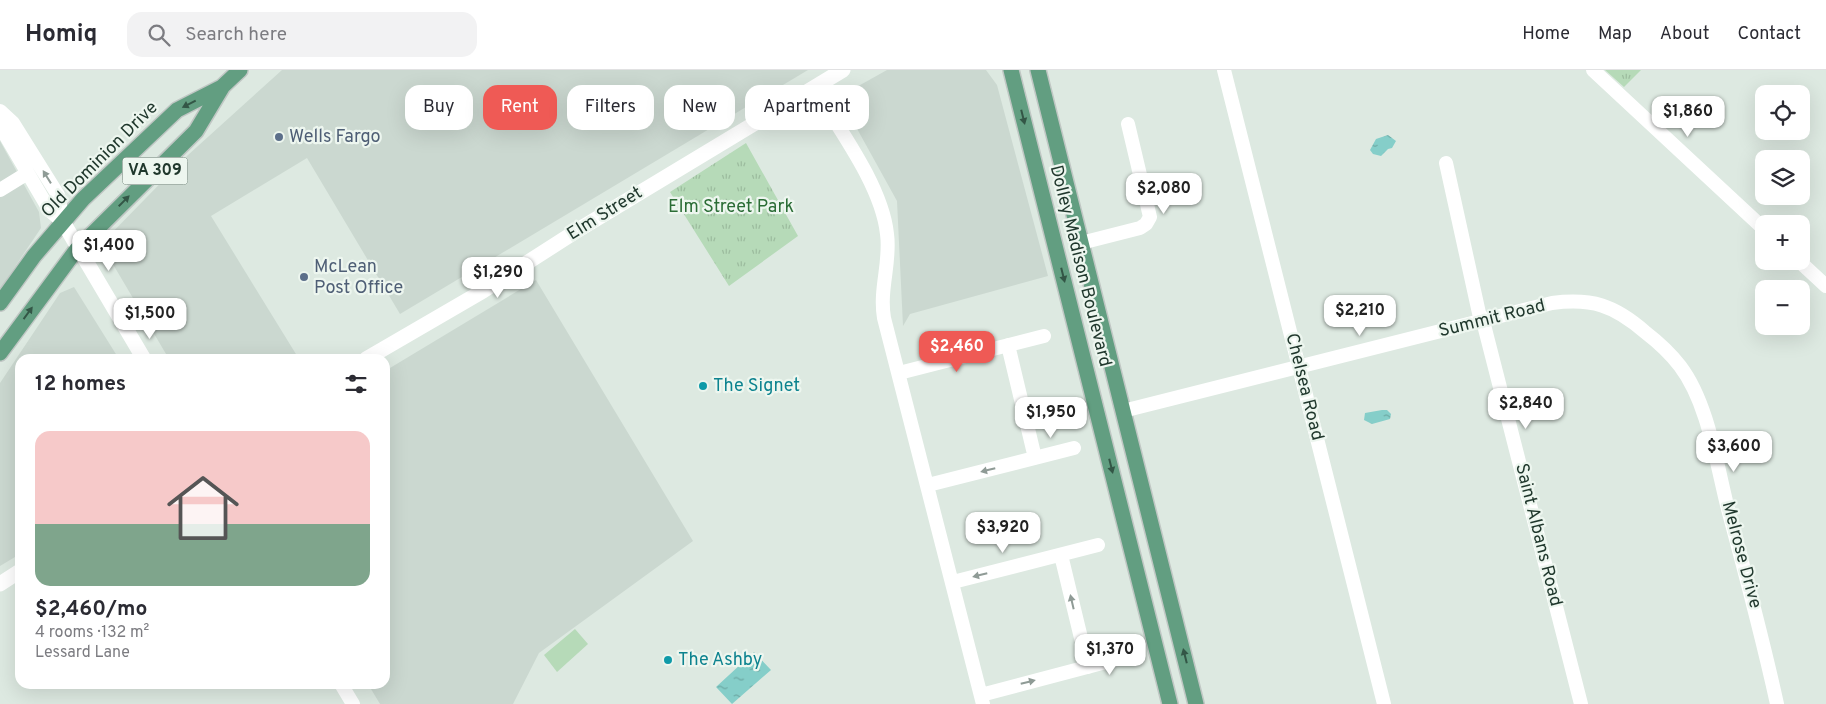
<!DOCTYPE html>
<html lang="en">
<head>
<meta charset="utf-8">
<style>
	body { margin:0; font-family:Overpass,sans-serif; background:#f2f2f3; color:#2b2b33; height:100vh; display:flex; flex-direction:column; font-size:19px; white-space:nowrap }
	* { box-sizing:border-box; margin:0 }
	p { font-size:16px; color:#7c7c81 }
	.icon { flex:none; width:28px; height:28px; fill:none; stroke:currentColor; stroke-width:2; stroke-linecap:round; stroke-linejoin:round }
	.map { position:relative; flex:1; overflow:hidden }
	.panel { position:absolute; left:15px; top:284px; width:375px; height:335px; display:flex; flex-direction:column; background:#fff; border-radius:15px; box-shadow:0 5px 20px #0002 }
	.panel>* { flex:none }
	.banner { position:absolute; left:405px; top:15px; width:475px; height:45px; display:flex; gap:10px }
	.controls { position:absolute; left:1755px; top:15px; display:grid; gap:10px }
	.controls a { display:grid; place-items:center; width:55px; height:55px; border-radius:10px; background:#fff; box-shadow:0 5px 20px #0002; font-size:25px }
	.price { position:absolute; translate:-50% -42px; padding:0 11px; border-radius:10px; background:#fff; color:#222; font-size:16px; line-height:32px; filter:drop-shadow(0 1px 2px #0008) }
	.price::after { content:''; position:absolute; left:50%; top:30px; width:15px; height:11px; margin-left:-8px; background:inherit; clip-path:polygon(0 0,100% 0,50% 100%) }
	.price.on { background:#ef5a55; color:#fff }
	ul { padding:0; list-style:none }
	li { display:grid; align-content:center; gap:10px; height:265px; padding:0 20px }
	li span { display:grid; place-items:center; height:155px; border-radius:15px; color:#555 }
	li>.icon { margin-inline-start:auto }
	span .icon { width:90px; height:90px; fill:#fffc; stroke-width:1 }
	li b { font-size:21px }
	h2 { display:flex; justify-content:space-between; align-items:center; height:60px; padding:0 20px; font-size:21px }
	.pill { padding:0 18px; border-radius:15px; background:#fff; box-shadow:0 5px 20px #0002; font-size:18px; line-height:45px }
	.pill.on { background:#ef5a55; color:#fff }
	header { display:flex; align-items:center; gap:30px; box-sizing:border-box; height:70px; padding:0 25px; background:#fff; border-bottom:1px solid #e1e1e2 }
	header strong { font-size:24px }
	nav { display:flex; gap:28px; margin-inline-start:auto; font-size:18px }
	.search { width:350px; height:45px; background:#f2f2f3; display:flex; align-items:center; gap:12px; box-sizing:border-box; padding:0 18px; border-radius:15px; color:#7c7c81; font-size:19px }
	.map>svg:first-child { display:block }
	.built { fill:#cbd8d0 }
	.grass { fill:#b6dab8 }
	.park { fill:url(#park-tufts) }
	.water { fill:url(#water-ripples) }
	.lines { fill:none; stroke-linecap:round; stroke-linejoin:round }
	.primary-casing { stroke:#c0c7c4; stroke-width:18 }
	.minor { stroke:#fff; stroke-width:14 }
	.tertiary { stroke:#fff; stroke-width:15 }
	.primary { stroke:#629e81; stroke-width:15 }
	.oneway { fill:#335646 }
	.oneway2 { fill:#8f9b96 }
	.service-dot { fill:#5c6f8a; stroke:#edf6ef; stroke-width:2 }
	.culture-dot { fill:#0f9aa8; stroke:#edf6ef; stroke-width:2 }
	.labels { text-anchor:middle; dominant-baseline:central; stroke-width:4.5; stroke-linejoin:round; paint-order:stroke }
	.shield { fill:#edf6ef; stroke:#5d7066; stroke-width:1 }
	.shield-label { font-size:16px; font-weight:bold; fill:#1f372c }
	.service-label { font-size:18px; fill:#4e5e75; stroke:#edf6ef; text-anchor:start }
	.street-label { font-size:18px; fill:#1f372c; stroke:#edf6ef }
	.park-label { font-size:18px; fill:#2b6d36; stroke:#edf6ef }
	.culture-label { font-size:18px; fill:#0d838f; stroke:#edf6ef; text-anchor:start }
</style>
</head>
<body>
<header>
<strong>Homiq</strong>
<div class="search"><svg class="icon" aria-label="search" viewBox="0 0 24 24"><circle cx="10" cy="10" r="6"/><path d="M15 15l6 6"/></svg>Search here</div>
<nav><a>Home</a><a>Map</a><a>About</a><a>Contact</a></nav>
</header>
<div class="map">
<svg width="1826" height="634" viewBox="0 0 1826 634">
	<defs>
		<pattern id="park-tufts" width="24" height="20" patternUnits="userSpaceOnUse" patternTransform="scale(1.25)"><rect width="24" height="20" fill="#b6dab8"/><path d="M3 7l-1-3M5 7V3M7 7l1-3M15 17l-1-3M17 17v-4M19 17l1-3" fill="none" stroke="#9cbc9e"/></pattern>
		<pattern id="water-ripples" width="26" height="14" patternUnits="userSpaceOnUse" patternTransform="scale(1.25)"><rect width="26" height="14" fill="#85cec9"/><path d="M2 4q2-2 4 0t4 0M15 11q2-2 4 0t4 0" fill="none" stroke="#6ca8a3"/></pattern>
	</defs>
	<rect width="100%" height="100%" fill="#dde9e1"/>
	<!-- built -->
	<path class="built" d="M282,0H808L400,244L307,88L211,146L299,289H169L101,174L188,85Z
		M887,0H986L997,15L1048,206L910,244L903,256L897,131L845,37L853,19Z
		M0,71L39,142L41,158L0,219Z
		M536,210L693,471L539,583L513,634H380L368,614H385V301Z
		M74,217L119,289H20V484L0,496V313L60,223Z"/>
	<!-- grass -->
	<path class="grass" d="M575,559L588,574L557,602L544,585Z"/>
	<!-- park -->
	<path class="park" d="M1605,0H1641L1624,17Z
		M746,73L798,166L729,216L670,122Z"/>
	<!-- water -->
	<path class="water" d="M1388,65L1396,71L1392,78L1388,79L1381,86L1373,84L1370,80L1376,69Z
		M1382,340H1387L1391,344L1390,349L1372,354L1364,350L1365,343Z
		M754,582L771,600L732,634L716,617Z"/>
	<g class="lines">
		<defs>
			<path id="primary" d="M1011,0L1170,634
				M1038,0L1196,634
				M0,233L34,186L83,129L177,40L222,17
				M0,283L77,179L196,61L223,16L240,0"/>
		</defs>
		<!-- primary casing -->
		<use href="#primary" class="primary-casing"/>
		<!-- minor -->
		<path class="minor" d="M1224,0L1384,634
			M1593,0L1764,159
			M814,18C839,59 882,116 887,164C891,192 879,219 884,248L983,634
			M0,41L13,53L58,125L63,152
			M0,56L50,141L63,152
			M1446,93L1479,243L1483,251L1581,634
			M0,120L26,104
			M1081,173L1140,158L1146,154L1150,147L1128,54
			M1799,191L1826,216
			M1008,275L1035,388
			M899,303L1044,266
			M1123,341L1552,233C1592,228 1614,235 1645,262C1658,272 1670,283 1680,296C1709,334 1717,398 1729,443C1746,506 1763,570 1777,634
			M928,415L1074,378
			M1061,485L1088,597
			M953,512L1098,475
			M341,614L353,634
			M981,625L1125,587"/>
		<!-- tertiary -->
		<path class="tertiary" d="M63,152L144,289
			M366,289L483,221L578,160L843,0
			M0,514L20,501"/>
		<!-- primary -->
		<use href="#primary" class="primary"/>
	</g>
	<!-- one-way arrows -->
	<defs><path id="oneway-solid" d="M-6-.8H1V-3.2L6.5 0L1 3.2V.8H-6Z" transform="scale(1.25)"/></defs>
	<g class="oneway">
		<use href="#oneway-solid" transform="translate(189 34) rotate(153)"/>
		<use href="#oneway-solid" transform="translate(1023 47) rotate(76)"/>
		<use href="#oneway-solid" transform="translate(124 131) rotate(-45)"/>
		<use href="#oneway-solid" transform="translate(1063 205) rotate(76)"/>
		<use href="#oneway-solid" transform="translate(28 243) rotate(-54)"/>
		<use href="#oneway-solid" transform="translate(1111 396) rotate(76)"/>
		<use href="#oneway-solid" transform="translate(1185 586) rotate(-104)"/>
	</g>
	<g class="oneway2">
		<use href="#oneway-solid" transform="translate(47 107) rotate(-122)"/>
		<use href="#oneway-solid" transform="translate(988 400) rotate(166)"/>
		<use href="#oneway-solid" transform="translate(980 505) rotate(166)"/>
		<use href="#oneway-solid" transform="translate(1072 532) rotate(-103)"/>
		<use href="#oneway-solid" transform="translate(1028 612) rotate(-14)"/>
	</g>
	<!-- markers -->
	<g class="service-dot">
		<circle cx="279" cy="67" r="5"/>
		<circle cx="304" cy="207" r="5"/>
	</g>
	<g class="culture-dot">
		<circle cx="703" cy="316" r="5"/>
		<circle cx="668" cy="590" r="5"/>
	</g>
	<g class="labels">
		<!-- shield labels -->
		<rect class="shield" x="122.5" y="87.5" width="65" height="27" rx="4"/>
		<g class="shield-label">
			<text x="155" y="101">VA 309</text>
		</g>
		<!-- service labels -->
		<g class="service-label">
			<text x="289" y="67">Wells Fargo</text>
			<text x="314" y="197">McLean<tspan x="314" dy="21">Post Office</tspan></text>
		</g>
		<!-- street labels -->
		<g class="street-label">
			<text transform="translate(100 90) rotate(-45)">Old Dominion Drive</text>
			<text transform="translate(605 144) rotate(-32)">Elm Street</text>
			<text transform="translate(1080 196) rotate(76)">Dolley Madison Boulevard</text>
			<text transform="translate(1492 249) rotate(-14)">Summit Road</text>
			<text transform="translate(1304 317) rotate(76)">Chelsea Road</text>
			<text transform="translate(1538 465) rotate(76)">Saint Albans Road</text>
			<text transform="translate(1741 485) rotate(75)">Melrose Drive</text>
		</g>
		<!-- park labels -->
		<g class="park-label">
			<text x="731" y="137">Elm Street Park</text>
		</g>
		<!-- culture labels -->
		<g class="culture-label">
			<text x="713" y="316">The Signet</text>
			<text x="678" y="590">The Ashby</text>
		</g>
	</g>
</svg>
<div class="controls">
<a><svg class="icon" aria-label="locate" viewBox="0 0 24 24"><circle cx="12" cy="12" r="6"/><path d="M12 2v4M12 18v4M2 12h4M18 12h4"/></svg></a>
<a><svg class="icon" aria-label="layers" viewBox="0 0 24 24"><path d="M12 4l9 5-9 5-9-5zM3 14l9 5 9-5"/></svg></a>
<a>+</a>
<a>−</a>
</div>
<b class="price" style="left:1688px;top:68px">$1,860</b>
<b class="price" style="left:1164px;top:145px">$2,080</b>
<b class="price" style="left:109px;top:202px">$1,400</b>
<b class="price" style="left:498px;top:229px">$1,290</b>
<b class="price" style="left:1360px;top:267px">$2,210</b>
<b class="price" style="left:150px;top:270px">$1,500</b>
<b class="price on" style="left:957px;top:303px">$2,460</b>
<b class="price" style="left:1526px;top:360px">$2,840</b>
<b class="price" style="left:1051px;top:369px">$1,950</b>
<b class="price" style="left:1734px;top:403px">$3,600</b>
<b class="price" style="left:1003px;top:484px">$3,920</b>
<b class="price" style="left:1110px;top:606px">$1,370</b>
<div class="banner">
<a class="pill">Buy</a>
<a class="pill on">Rent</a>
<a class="pill">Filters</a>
<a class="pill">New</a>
<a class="pill">Apartment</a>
</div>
<section class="panel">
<h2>12 homes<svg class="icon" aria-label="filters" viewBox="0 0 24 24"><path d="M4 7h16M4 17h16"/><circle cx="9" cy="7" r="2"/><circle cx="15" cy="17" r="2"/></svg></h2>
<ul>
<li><span style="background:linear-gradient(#f6c9c9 60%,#7fa58c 0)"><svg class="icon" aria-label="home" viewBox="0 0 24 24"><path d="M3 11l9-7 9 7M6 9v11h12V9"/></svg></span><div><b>$2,460/mo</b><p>4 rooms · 132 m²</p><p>Lessard Lane</p></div></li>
</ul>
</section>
</div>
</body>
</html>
